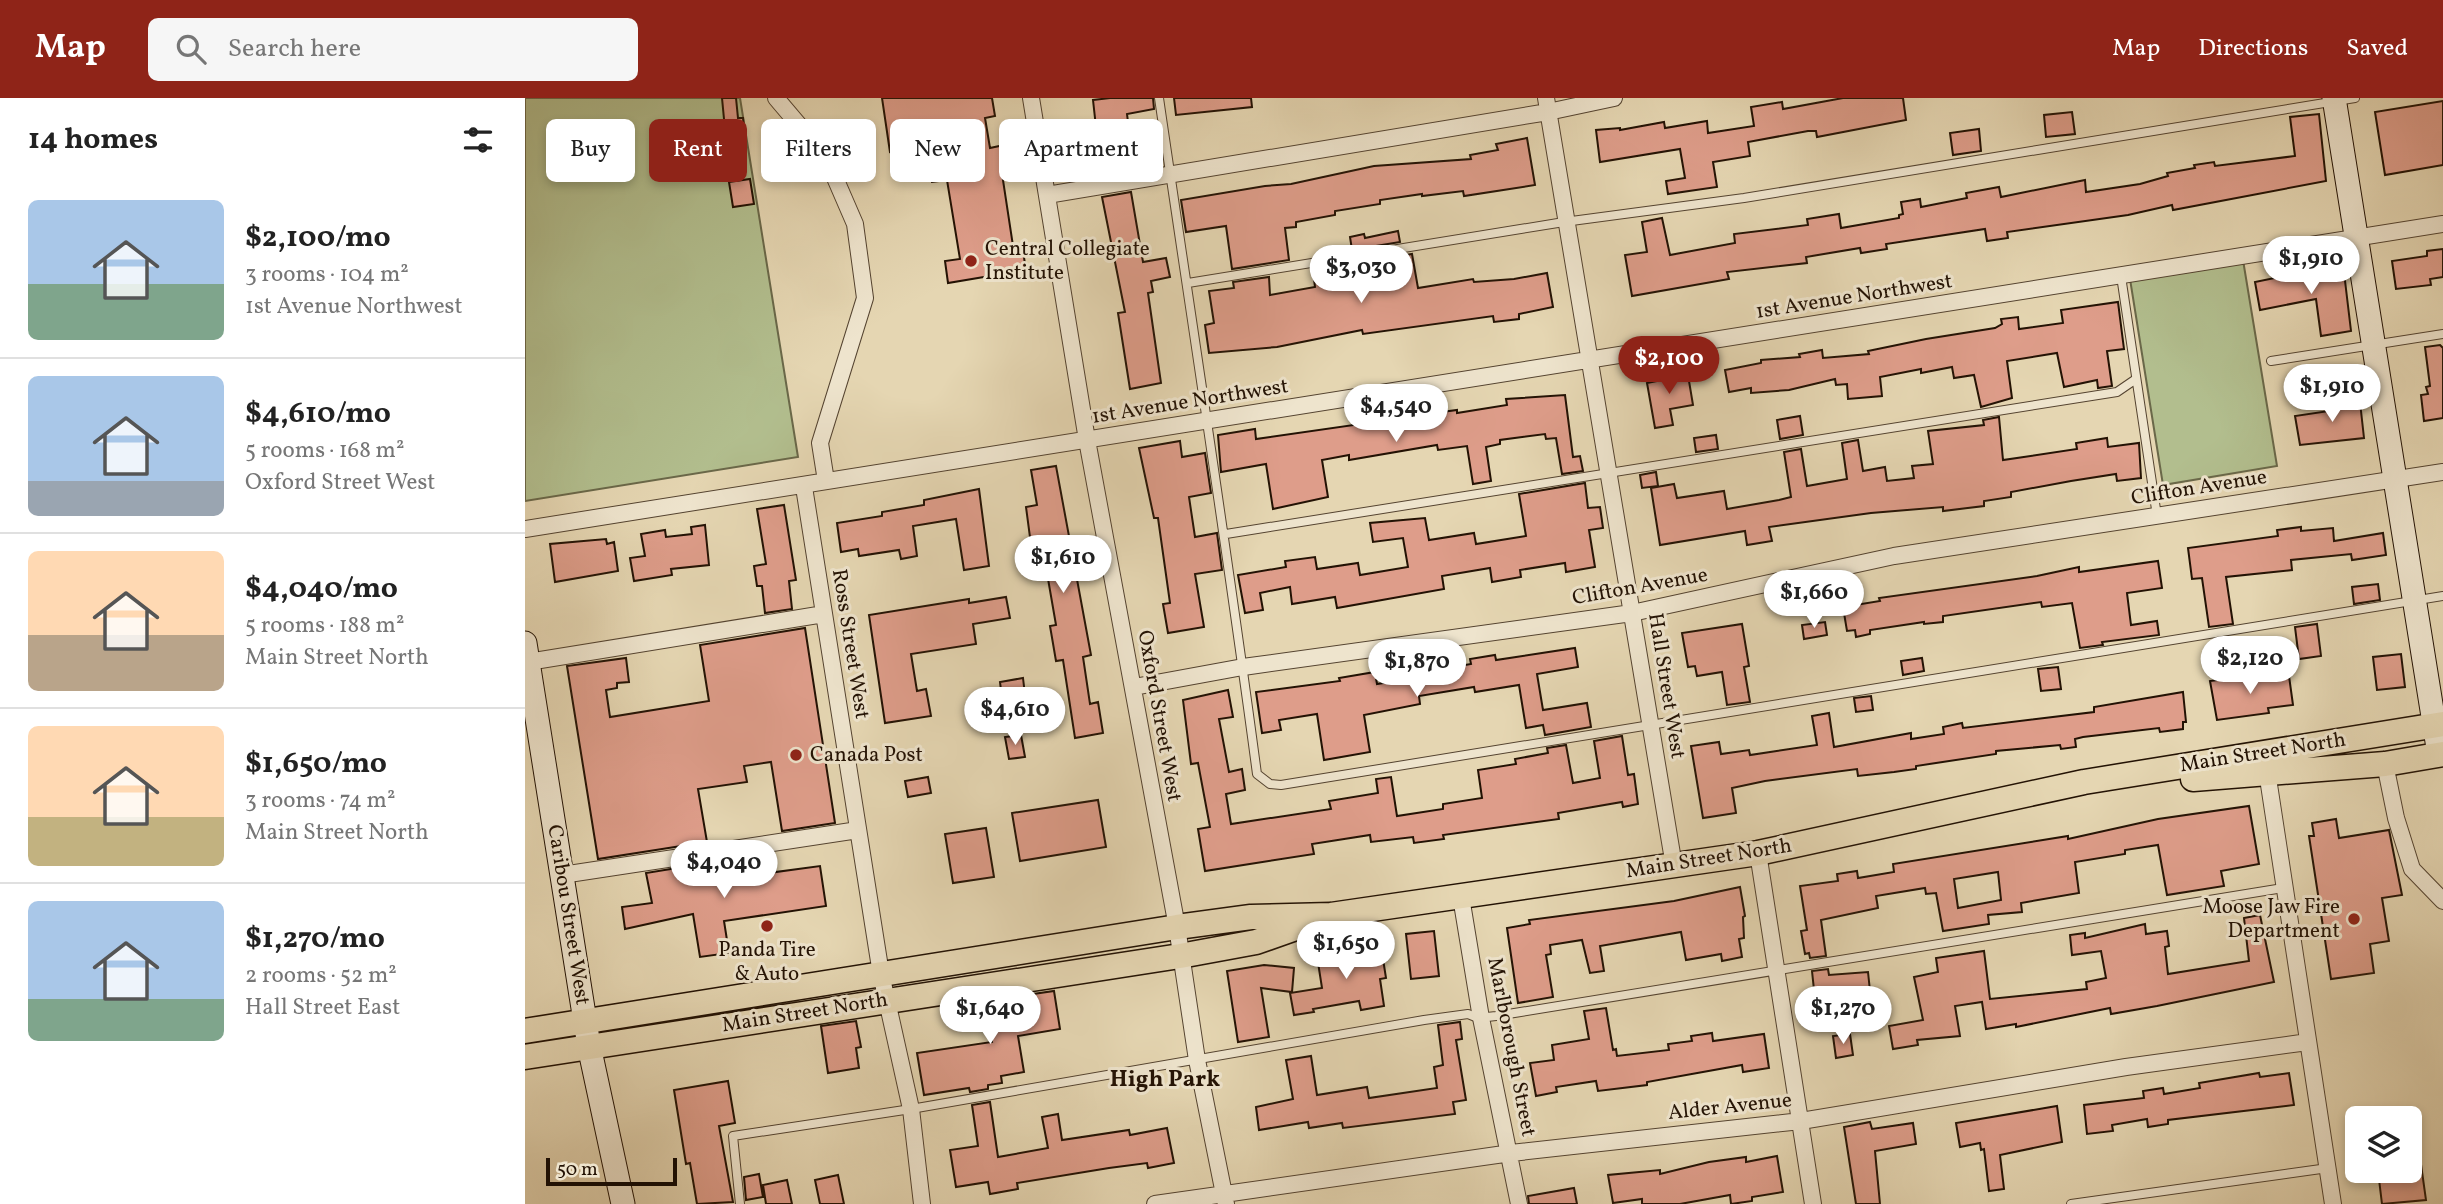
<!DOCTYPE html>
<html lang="en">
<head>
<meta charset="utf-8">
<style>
	body { margin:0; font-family:Vollkorn,serif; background:#f6f6f6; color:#222; height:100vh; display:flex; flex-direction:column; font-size:26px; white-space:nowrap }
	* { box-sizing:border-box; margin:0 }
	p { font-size:23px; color:#767676 }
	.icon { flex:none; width:38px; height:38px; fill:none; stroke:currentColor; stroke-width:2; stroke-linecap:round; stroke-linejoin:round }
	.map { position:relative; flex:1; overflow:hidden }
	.panel { display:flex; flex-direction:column; background:#fff; width:525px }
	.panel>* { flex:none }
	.guide { position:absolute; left:21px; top:21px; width:665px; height:63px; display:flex; gap:14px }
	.tools { position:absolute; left:1820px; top:1008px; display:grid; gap:14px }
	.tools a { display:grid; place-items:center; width:77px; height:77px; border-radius:10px; background:#fff; box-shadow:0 4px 10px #0003; font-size:35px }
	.scale { position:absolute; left:21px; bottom:18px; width:131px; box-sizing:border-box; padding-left:7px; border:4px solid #231204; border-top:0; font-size:19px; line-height:24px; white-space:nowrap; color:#231204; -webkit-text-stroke:5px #eee4cd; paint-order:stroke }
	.price { position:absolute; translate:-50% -60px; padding:0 16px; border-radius:24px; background:#fff; color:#222; font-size:23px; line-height:46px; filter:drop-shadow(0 2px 4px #0008) }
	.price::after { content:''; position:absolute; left:50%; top:42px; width:21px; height:16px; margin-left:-10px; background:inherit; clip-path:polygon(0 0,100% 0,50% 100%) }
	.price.active { background:#8f2418; color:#fff }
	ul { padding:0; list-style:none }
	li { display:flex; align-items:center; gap:21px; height:175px; padding:0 28px }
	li+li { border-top:2px solid #e0e0e0 }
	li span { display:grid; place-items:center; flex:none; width:196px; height:140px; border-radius:10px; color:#555 }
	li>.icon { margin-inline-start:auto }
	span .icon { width:84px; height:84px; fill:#fffc; stroke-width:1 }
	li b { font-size:30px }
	h2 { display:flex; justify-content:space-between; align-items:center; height:84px; padding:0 28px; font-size:30px }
	.chip { padding:0 24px; border-radius:10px; background:#fff; box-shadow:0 4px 10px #0003; font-size:24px; line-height:63px }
	.chip.active { background:#8f2418; color:#fff }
	header { display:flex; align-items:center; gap:42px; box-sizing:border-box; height:98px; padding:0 35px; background:#8f2418; color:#fff }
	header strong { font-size:33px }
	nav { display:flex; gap:38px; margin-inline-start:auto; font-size:24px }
	.search { width:490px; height:63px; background:#f6f6f6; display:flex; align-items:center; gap:18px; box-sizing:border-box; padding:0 24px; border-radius:10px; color:#767676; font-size:26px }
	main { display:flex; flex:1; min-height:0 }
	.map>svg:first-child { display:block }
	.green { fill:#b2be8e; stroke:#6a6849; stroke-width:2 }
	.building { fill:#de9d8a; stroke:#231204; stroke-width:2; fill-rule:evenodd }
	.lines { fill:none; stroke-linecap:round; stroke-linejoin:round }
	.lane-casing { stroke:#544330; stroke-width:10 }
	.street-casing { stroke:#544330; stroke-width:18 }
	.secondary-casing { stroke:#231204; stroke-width:25 }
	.primary-casing { stroke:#231204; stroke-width:27 }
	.lane { stroke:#eee4cd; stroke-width:8 }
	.street { stroke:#eee4cd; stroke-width:16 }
	.secondary { stroke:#eee4cd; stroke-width:23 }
	.primary { stroke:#e5d6b2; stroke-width:24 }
	.poi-dot { fill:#8f2418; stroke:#eee4cd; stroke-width:2.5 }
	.labels { text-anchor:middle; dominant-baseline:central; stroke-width:6; stroke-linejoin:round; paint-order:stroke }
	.poi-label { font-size:21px; fill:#231204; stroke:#eee4cd; text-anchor:start }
	.street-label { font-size:21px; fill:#231204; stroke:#eee4cd }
	.neighbourhood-label { font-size:23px; font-weight:bold; fill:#231204; stroke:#eee4cd }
</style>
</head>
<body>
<header>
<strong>Map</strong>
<div class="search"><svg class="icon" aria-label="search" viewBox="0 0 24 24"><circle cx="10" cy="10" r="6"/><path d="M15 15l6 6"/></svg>Search here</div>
<nav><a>Map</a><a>Directions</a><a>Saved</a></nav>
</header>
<main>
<section class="panel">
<h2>14 homes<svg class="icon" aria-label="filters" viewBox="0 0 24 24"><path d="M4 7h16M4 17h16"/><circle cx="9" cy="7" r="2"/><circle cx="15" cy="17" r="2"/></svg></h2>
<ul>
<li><span style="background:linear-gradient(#a9c7e8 60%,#7fa58c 0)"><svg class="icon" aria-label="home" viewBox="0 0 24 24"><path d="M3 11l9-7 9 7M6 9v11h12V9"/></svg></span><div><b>$2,100/mo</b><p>3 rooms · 104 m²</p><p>1st Avenue Northwest</p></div></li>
<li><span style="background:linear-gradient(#a9c7e8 75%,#9aa5b1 0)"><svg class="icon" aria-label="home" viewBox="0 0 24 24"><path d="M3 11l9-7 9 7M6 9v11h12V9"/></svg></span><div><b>$4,610/mo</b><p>5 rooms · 168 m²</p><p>Oxford Street West</p></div></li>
<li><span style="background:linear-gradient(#ffd9b3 60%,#b9a48a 0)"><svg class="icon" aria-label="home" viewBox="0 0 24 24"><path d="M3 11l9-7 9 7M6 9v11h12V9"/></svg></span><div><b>$4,040/mo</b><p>5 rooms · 188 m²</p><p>Main Street North</p></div></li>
<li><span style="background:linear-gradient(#ffd9b3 65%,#c2b280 0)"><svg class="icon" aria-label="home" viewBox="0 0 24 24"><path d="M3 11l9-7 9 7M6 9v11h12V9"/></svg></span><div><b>$1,650/mo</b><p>3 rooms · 74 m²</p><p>Main Street North</p></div></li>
<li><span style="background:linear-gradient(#a9c7e8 70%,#7fa58c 0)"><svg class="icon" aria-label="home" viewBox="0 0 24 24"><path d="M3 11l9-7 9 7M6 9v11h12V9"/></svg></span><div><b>$1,270/mo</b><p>2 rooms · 52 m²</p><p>Hall Street East</p></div></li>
</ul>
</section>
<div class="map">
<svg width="1918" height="1106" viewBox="0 0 1918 1106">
	<rect width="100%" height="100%" fill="#e5d6b2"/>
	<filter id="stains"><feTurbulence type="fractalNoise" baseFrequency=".00286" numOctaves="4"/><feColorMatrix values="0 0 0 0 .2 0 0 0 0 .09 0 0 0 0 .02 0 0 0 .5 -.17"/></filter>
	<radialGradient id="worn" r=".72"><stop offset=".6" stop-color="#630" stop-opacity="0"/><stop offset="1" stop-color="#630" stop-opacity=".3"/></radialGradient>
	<!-- green -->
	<path class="green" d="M0,0H215L273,359L0,403Z
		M1718,162L1752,368L1638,387L1605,181Z"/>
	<!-- building -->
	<path class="building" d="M197,0H211L213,20H218L220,41L201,42Z
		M357,0H467L470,18L460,20L465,50L479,47L482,69H476L488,148L497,147L501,172L423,185L420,163L435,161L422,82L407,84L401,48L365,54Z
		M585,0H628L629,11L602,16L603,24L571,29L568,2Z
		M649,0H726L727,9L651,17Z
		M1318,0H1378L1381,22L1292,39L1291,33H1283L1223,44L1225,58L1188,64L1192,89L1143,96L1141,83L1160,80L1155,51L1075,64L1071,32L1095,30V32L1139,24L1140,30L1182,23L1183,35L1229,28L1226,9L1257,4L1258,11Z
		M1918,3V67L1860,77L1850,14Z
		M1547,14L1550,36L1521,39L1519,17Z
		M1794,16L1801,83L1648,112L1647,107L1603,117L1482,134L1483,140L1462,143L1460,131L1361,146L1362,151L1336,155L1335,150L1281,159L1282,165L1202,174L1204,181L1107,198L1100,157L1122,154L1117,124L1137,120L1145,157L1210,145L1209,136L1283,127L1282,121L1314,116L1316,130L1374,120V117L1378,116L1376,104L1395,101L1396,109L1442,100L1441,95L1474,89L1476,99L1560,82L1561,94L1615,86L1643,78L1642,75L1670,70L1669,67L1689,64L1690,68L1770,58L1765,19Z
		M1454,31L1456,53L1428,57L1425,35Z
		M1002,40L1010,87L939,98L938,93L897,98V96L855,102V106L810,113V117L771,124V129L760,130L764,162L707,171L701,128L661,134L656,102L740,88L766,86L849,68L946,61L945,57L973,52L971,46Z
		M225,81L229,106L208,109L204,84Z
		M606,94L618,164L641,160L645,179L626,183L628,194L623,195L636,285L605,291L593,215L600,214L577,99Z
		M873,133L875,144L827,152L825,139L839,136L840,140Z
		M1918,151V179L1905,181L1906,187L1871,191L1867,163L1902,158V153Z
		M887,156L893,190L948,181L949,184L989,181L1022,175L1028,209L994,216V221L969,224L968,218L838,236L837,232L752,249L684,255L680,227L689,225L684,193L709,190L708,184L744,179L745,197L790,189L788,173Z
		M1818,166L1826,233L1796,238L1791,201L1735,212L1730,184Z
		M1593,204L1599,251L1582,253L1587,288L1573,290L1572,282L1539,289L1532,255L1482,263L1487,300L1456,309L1449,277L1429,280L1427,269L1396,275V271L1355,279L1357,298L1323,301L1322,286L1311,287L1310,281L1264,292L1226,295V290L1204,294L1200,272L1236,265V262L1275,259L1274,256L1297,252L1298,260L1344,256L1343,253L1401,241L1470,230L1477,226L1476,221L1493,219L1494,231L1538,225L1536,212Z
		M1915,247L1918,250V320L1899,323L1896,297L1903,296L1901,289L1905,288L1900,249Z
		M1156,268L1158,278L1163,277L1168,307L1145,311L1148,327L1130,330L1122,285L1142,281L1140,271Z
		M1040,297L1048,359L1055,358L1058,373L1037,376L1031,340L1021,341L1020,336L975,342V346L961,349L966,383L948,386L942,348L913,352L912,347L824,362V357L797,362L803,399L748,411L741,366L696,374L693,337L730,331L731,341L864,322V318L887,314L888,318L932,312V315L982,307L981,301Z
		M1825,300V305L1835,304L1839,340L1775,347L1770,318L1811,312L1810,302Z
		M1275,318L1278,337L1255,341L1252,322Z
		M1474,319L1478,362L1552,351L1551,345L1582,340L1583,349L1614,345L1616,380L1592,383L1591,376L1546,383L1486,394V399L1459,403V408L1418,413V409L1346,415L1244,429L1247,443L1222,447L1220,433L1135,447L1126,390L1149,386L1152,400L1199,393L1202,411L1254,402L1266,399L1259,354L1276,351L1282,388L1322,381L1317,345L1333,342L1338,373L1360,369L1362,383L1389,380L1387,368L1408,366L1403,333L1459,327L1458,322Z
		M1191,337L1193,351L1171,354L1169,340Z
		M655,343L657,359L680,355L686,395L664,399L670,439L692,435L697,472L670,476L679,529L643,535L638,506L645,505L633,420H629L614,350Z
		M531,368L566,557L558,559L565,606L573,604L578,635L550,640L538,562L531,563L525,528L531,527L522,475L510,477L501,409L512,407L506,372Z
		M1131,374L1133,388L1117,390L1115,377Z
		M1060,385L1063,410L1075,409L1078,430L1064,432L1070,469L1041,474L1040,465L995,472L996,479L967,484L965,470L917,478L919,491L812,510L810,499L767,506L765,489L735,495L738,512L720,515L713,477L761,469L760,463L790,459L792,471L833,465L835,477L883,469L878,440L848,444L845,425L900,420L904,442L949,435L951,446L1001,438L994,396Z
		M454,391L464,468L439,472L431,421L388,428L392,458L376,461L374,452L334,458L333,451L316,454L312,425L357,418V414L399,407V402Z
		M259,407L271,482L264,483L267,511L240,515L237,488H232L229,468L241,466L232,411Z
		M180,427L184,467L146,471L147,477L109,483L105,460L120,458L116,436L140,432L141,439L167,436L166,429Z
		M1776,429V433L1808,430L1809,443L1858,435L1861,457L1827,462L1826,456L1766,462L1767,472L1701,479L1708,526L1684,529L1677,480L1667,481L1663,450L1753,438L1752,432Z
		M81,441L82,446L89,444L93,473L30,484L25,446Z
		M1633,463L1637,490L1602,495L1606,527L1632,523L1634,537L1577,544L1578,547L1555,550L1547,505L1517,509L1516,504L1418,518V524L1399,526V524L1345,532V536L1331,539L1330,532L1322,533L1318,509L1355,503L1354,500L1512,478L1554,469V474Z
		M1853,486L1855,502L1829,506L1827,489Z
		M481,499L485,520L448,526L451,546L386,556L392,593L401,591L406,618L360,625L344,517L444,501V505Z
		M1300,524L1302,537L1279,541L1277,527Z
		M1217,526L1224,568L1219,569L1225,604L1202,607L1197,574L1172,578L1170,568L1163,569L1157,535Z
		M1792,526L1796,558L1774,561L1770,529Z
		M280,530L310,725L257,733L246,664L219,668L222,684L173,691L182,744L73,761L42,568L101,560L104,584L92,585V590L81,592L85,619L184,603L175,547Z
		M1050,550L1053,569L1012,576L1018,612L1062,605L1066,629L1020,637L1018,627L1001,630L994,587L950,594L949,589L894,598L895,606L839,617L845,654L799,662L792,616L754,622L756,632L737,635L731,594L815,583L814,580L850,574L852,586L906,577V573L946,566L945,561L970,557L971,562Z
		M1876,556L1880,589L1852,592L1848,559Z
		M1397,560L1399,573L1378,577L1376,563Z
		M1533,569L1536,591L1516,593L1513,571Z
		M1738,576L1739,582L1764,578L1768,607L1743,610L1744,615L1692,622L1685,583Z
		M498,580L500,597L477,600L475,584Z
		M703,592L708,619L694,621L704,674L717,671L720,692L701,696L706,726L806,711L804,703L853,695L851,681L866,679L872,718L918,711V706L957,700L953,672L991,666L990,661L1023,655L1022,650L1041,647L1048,685L1075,680L1069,643L1097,638L1103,677L1109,676L1113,706L1098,709L1097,704L1033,715L1034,721L918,737L919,741L889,745L888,739L846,744L845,737L787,746L789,756L680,773L673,731L685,729L673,665L666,666L658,602Z
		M1658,594L1661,624H1658V631L1635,634L1634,630L1558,639L1550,641L1551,649L1536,651L1535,647L1471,653V656L1391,668V671L1369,674L1333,678L1332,671L1240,683L1207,690L1211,715L1178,720L1166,648L1194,644L1196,656L1224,652L1225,657L1292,647L1287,618L1304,615L1309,649L1386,635V641L1419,636L1418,629L1437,625L1438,630L1569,614V609Z
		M1346,598L1348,612L1331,614L1329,600Z
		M496,637L500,659L484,661L480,639Z
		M403,679L406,695L383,699L380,683Z
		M573,702L581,749L495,763L487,715Z
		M1724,708L1734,766L1696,773L1699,788L1642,797L1633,747L1600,752V756L1550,764L1554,795L1496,805L1497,814L1463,817L1464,826L1418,833L1411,795L1401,796L1400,790L1351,798L1353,810L1296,822L1301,858L1285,860L1284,855L1280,856L1276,833L1282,832L1275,788L1313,783L1312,776L1332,773L1333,780L1369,774L1368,766L1543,738V741L1633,721ZM1473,774L1476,802L1433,810L1429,781Z
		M1811,721L1814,740L1864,732L1877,797L1857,800L1864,843L1845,846L1849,875L1806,881L1784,738H1789L1787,725Z
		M461,730L469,779L428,785L420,736Z
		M189,764L192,782L295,768L301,808L199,823L204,855L175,859L168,816L100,831L97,809L127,805L121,775Z
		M1215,789L1220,818L1218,819L1219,840L1214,841L1217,859L1197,863L1196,856L1161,862L1156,834L1075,848L1079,873L1065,875L1057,842L1025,847L1026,856L1021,857L1028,899L993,905L982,830L1005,826L1004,822L1149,803Z
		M1735,817L1749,884L1632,908L1586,916L1585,910L1491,929V926L1461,931L1457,904L1430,908L1435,938L1392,942L1393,947L1368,951L1364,928L1398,922L1389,879L1413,874L1411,860L1459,853L1465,901L1562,891L1561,884L1581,880L1576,853L1547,857L1545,837L1560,835V840L1620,826L1621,836L1642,833L1644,848L1640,849L1643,876L1724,863L1719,820Z
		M909,833L914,878L886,881L881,836Z
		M855,842L861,880L855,881L859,908L836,912L834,903L788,911L789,914L769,917L765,895L797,890L792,858L838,851L837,845Z
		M739,867L769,870L767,894L736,890L744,939L713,944L702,873Z
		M1303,871L1304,877L1343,874L1345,893L1290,901L1287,873Z
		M529,893L535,931L493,938L499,974L476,978L477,985L463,987V991L445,994L444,990L399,997L392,955L467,944L461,903Z
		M1081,910L1088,952L1091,951L1092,958L1144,952L1143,946L1167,943L1166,938L1187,935L1188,943L1239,936L1244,970L1218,974L1217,967L1122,984V987L1073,993L1071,983L1031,989L1032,994L1011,998L1005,965L1029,962L1027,947L1064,941L1059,913Z
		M331,923L336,949L331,950L334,970L303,975L296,928Z
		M935,924L937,941L931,942L941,1002L928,1004L930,1016L818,1030L817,1025L784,1030L783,1024L734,1032L731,1009L768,1001L761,962L786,958L792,997L842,989L844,1000L912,990L909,969L918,967L913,927Z
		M1325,936L1328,957L1311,960L1308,938Z
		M1734,975L1735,979L1764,975L1769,1007L1643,1022V1026L1623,1029L1622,1021L1587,1027L1588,1033L1562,1036L1559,1007L1619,1000L1618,993L1638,990L1639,996L1675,990L1674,985Z
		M203,983L210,1025L194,1028L208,1104L172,1106L165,1065L161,1066L149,992Z
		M465,1004L473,1059L523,1050L517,1019L533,1016L537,1042L604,1032L605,1037L642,1030L649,1065L623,1070L622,1065L584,1070L492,1085L493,1091L465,1096L463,1084L431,1089L425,1052L453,1048L447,1007Z
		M1532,1008L1537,1044L1475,1057L1479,1091L1464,1093L1459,1051L1456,1052L1455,1045L1435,1049L1431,1025Z
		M1345,1024L1347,1031L1388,1025L1391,1046L1350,1053L1355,1106H1331L1319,1029Z
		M1885,1045H1893L1901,1102L1857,1106L1853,1073H1885Z
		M1252,1058L1258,1094L1227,1099V1103L1206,1106L1205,1097L1155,1106H1117V1101L1088,1105L1083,1077L1135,1072V1076L1184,1064L1221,1059V1064Z
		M234,1076L238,1099L221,1102L219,1079Z
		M313,1077L319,1106H295L290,1082Z
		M262,1082L267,1106H241L238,1087Z
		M1049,1090L1052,1106H1004L1003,1098Z"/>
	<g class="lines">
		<defs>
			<path id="lane" d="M634,0C667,225 702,450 732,676L745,686L756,687L1918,498
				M1596,178L1632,418
				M663,185L1039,124L1219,100L1830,0
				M1746,263L1918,236
				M701,436L1592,294L1611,281
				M215,1106L208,1038L386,1011L899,922L943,916L953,920L971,918L1758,790
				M1546,1106L1803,1070"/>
			<path id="street" d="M251,0L301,59L330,126L340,200L295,345L301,383
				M506,0L562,342L652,829L672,962L701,1106
				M1021,0L1149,768
				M522,97L1023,14L1089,0
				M279,389L356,876L386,1011L397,1106
				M0,431L1918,126
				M3,564L299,516
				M609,589L718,569L1107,515L1369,458L1918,374
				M1860,666L1871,720L1887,771L1918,803
				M1741,667L1808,1106
				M1233,755L1288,1106
				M37,777L333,732
				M936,799L956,920L994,1106
				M630,1106L986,1055L1276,1023L1601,969L1783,944"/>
			<path id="secondary" d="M1809,0L1914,656
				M0,545L64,948L98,1106"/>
			<path id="primary" d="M1668,681L1860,666L1918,656
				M0,933L652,829L726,819L806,817L1233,755L1559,684L1918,626
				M0,959L655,858L731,844L785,825"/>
		</defs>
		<!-- lane casing -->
		<use href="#lane" class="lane-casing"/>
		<!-- street casing -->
		<use href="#street" class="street-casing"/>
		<!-- secondary casing -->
		<use href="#secondary" class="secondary-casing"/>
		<!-- primary casing -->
		<use href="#primary" class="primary-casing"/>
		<!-- lane -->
		<use href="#lane" class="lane"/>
		<!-- street -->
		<use href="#street" class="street"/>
		<!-- secondary -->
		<use href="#secondary" class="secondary"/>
		<!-- primary -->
		<use href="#primary" class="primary"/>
	</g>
	<!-- markers -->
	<g class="poi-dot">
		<circle cx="446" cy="163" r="7"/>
		<circle cx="271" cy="657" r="7"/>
		<circle cx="1829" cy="821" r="7"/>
		<circle cx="242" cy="828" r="7"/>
	</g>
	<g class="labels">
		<!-- poi labels -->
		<g class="poi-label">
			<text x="460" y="151">Central Collegiate<tspan x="460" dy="24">Institute</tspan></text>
			<text x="285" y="657">Canada Post</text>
			<text x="1815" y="809" text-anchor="end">Moose Jaw Fire<tspan x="1815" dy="24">Department</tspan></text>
			<text x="242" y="852" text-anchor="middle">Panda Tire<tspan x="242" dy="24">&amp; Auto</tspan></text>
		</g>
		<!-- street labels -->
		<g class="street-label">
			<text transform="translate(1329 199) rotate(-9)">1st Avenue Northwest</text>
			<text transform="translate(665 304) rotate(-9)">1st Avenue Northwest</text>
			<text transform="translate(1674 390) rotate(-9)">Clifton Avenue</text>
			<text transform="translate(1115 489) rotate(-10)">Clifton Avenue</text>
			<text transform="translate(325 546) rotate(81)">Ross Street West</text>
			<text transform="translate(1141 588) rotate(81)">Hall Street West</text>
			<text transform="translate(634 618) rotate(80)">Oxford Street West</text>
			<text transform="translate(1738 655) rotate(-9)">Main Street North</text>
			<text transform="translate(1184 761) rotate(-9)">Main Street North</text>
			<text transform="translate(43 817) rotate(81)">Caribou Street West</text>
			<text transform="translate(280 915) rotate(-9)">Main Street North</text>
			<text transform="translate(986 949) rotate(79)">Marlborough Street</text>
			<text transform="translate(1205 1009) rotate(-6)">Alder Avenue</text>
		</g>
		<!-- neighbourhood labels -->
		<g class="neighbourhood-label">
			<text x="640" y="982">High Park</text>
		</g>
	</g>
	<rect width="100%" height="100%" filter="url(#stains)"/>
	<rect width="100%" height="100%" fill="url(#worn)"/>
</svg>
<div class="tools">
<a><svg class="icon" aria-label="layers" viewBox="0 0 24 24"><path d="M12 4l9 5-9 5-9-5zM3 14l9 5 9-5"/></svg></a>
</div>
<div class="scale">50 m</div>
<b class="price" style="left:1786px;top:198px">$1,910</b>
<b class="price" style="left:836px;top:207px">$3,030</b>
<b class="price active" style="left:1144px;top:298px">$2,100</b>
<b class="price" style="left:1807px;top:326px">$1,910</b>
<b class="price" style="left:871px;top:346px">$4,540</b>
<b class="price" style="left:538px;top:497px">$1,610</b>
<b class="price" style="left:1289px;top:532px">$1,660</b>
<b class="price" style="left:1725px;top:598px">$2,120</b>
<b class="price" style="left:892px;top:601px">$1,870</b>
<b class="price" style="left:490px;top:649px">$4,610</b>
<b class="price" style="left:199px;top:802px">$4,040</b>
<b class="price" style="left:821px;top:883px">$1,650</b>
<b class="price" style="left:465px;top:948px">$1,640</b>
<b class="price" style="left:1318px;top:948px">$1,270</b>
<div class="guide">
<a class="chip">Buy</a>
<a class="chip active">Rent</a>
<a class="chip">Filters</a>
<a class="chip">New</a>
<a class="chip">Apartment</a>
</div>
</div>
</main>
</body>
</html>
